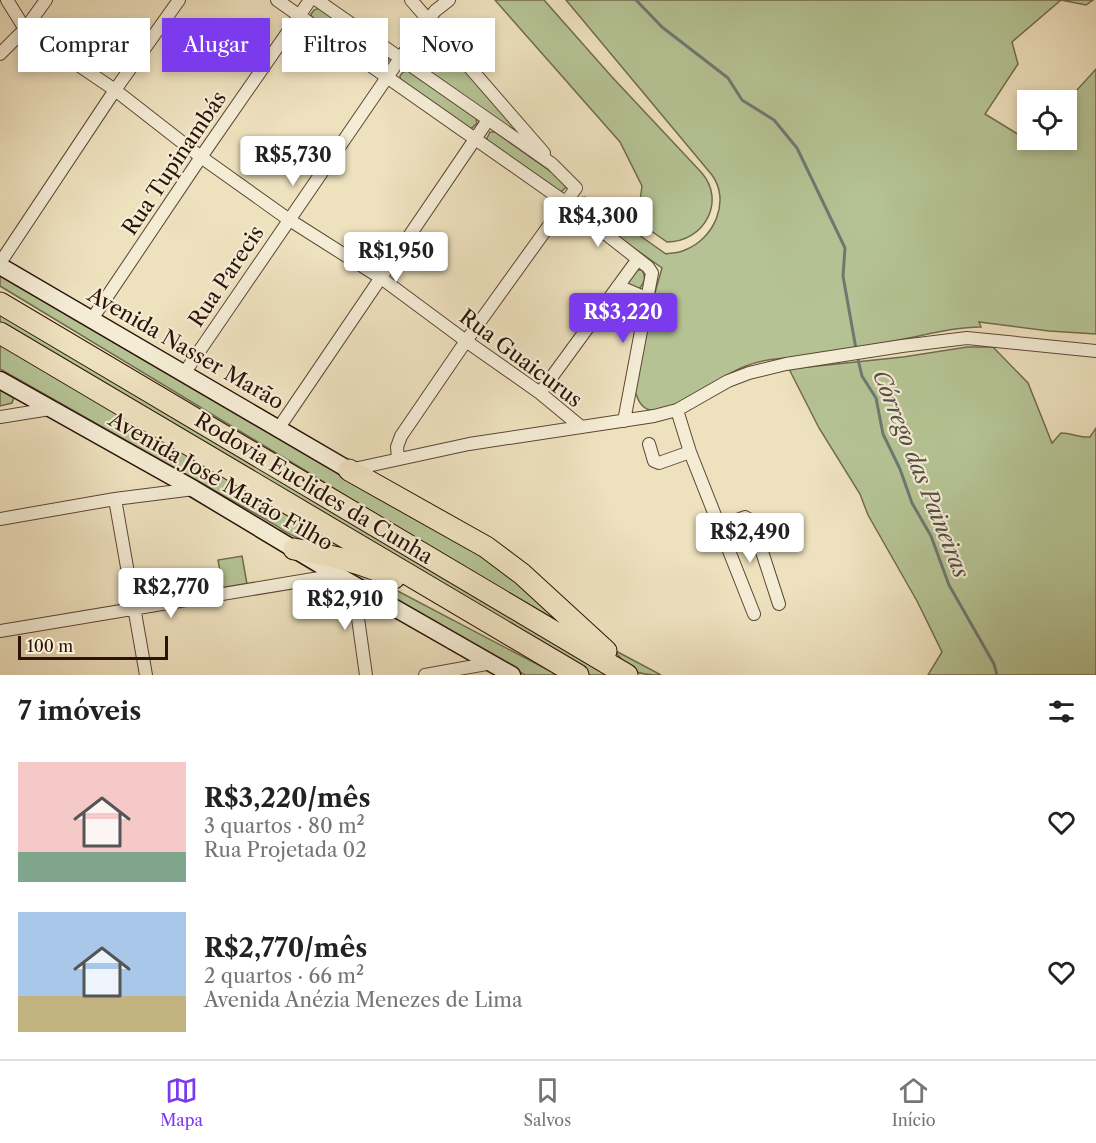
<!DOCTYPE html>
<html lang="pt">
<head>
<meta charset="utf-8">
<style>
	body { margin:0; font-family:"Libre Caslon Text",serif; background:#f6f6f6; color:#222; height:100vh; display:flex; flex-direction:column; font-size:22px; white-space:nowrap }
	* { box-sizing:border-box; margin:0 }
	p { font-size:20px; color:#767676 }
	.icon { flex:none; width:33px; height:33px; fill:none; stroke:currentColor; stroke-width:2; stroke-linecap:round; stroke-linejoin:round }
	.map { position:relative; height:675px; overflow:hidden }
	.panel { display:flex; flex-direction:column; background:#fff; flex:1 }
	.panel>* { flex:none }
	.banner { position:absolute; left:18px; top:18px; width:600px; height:54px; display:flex; gap:12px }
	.fabs { position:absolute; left:1017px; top:90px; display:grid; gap:12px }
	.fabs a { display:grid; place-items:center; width:60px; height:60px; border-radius:0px; background:#fff; box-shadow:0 3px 9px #0003; font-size:30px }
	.scale { position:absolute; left:18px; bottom:15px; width:150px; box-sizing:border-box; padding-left:6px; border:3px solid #2d1207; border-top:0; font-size:16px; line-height:21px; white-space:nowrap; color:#2d1207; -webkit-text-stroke:4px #f4ecd5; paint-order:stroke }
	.price { position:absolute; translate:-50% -51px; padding:0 14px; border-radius:6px; background:#fff; color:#222; font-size:20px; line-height:39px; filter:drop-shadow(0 2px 3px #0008) }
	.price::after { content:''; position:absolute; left:50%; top:36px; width:18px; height:14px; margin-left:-9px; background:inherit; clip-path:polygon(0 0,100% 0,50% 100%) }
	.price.current { background:#7c3aed; color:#fff }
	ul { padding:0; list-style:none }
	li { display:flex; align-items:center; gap:18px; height:150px; padding:0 18px }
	li span { display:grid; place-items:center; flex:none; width:168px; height:120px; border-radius:0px; color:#555 }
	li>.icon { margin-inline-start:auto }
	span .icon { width:72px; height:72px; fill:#fffc; stroke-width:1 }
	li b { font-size:26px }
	h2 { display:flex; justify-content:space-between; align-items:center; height:72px; padding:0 18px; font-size:26px }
	.tag { padding:0 21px; border-radius:0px; background:#fff; box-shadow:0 3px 9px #0003; font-size:21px; line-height:54px }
	.tag.current { background:#7c3aed; color:#fff }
	.tab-bar { display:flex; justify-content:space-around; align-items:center; height:84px; border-top:2px solid #e0e0e0; background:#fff; font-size:16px; color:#767676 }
	.tab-bar a { display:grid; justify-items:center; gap:3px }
	.tab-bar .current { color:#7c3aed }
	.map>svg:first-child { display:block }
	.green { fill:#b5c394; stroke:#716a4e; stroke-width:1.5 }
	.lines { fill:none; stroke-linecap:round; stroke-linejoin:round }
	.stream { stroke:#6f7871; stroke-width:3 }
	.street-casing { stroke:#5d4635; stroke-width:14 }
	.secondary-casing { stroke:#2d1207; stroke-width:19 }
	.highway-casing { stroke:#2d1207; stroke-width:23 }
	.street { stroke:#f4ecd5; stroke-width:12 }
	.secondary { stroke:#f4ecd5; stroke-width:16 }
	.highway { stroke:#eee1be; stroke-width:21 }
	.labels { text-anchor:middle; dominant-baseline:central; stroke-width:4.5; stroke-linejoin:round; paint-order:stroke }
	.street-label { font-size:21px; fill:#2d1207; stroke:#f4ecd5 }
	.water-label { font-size:22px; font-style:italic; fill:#544e45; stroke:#f4ecd5 }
</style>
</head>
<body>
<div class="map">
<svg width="1096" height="675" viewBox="0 0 1096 675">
	<rect width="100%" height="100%" fill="#eee1be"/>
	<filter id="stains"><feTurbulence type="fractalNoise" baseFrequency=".00333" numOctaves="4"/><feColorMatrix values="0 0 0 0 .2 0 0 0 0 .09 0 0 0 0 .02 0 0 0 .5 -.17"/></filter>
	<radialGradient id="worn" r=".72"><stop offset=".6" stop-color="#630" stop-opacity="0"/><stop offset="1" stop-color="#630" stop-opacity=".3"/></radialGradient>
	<!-- green -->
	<path class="green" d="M495,0H544L612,77L701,172C727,201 704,242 667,242L633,218L639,208L642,186L620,142Z
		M566,0H1093L1086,5L1061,0L1012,42L1018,64L985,114L1029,141L1066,140L1067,101L1096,69V334L1049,331L979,322L981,327C955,327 930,334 904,339C876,345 847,350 818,355C794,358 769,357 746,366C715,377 689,407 656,410C643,412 638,401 635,391L652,303L662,268L578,208L576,203L580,198L585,197L666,254C672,253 679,253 685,250C714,239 731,201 712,175Z
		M319,8L388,56L389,60L385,66H380L312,19L311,14L314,10Z
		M427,32L435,34L517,131H513L415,63L414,51Z
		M409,71L476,118L477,123L472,128H467L401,82L400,76L403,72Z
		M490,132H495L564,181L566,187L562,191L556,192L488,142L487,138Z
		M635,270H642C646,277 645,282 640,288L634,289L628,285L629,278Z
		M0,272L485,550L558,620L554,619L397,528L306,471L0,286Z
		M0,310L617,675H590L0,326Z
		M0,344L345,546L346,550C322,545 297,542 277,526L0,369Z
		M967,347H993L1028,383L1052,443L1061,433C1072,433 1080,438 1090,437L1096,428V675H928L942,652L917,601L868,515L860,494L819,428L789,369L903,357Z
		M0,386L14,397L12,403L0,406Z
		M242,556L247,584L223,588L218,560Z
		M352,567L550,671L556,675H525L346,573L347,569Z
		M614,650L661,675C634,675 631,672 614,650Z"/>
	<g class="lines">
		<!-- stream -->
		<path class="stream" d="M636,0L662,27L728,78L742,100L774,120L797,148L845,248L843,276L856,349
			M857,355L862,376L876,398L883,434L900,469L912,503L931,536L949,585L994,664L997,675"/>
		<defs>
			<path id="street" d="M7,0L25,29L115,90L201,157L288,219L381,278L466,341L540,393L580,426
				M277,0L565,202L648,267L652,273L624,421
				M317,0L552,164L576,188L466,341L401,436L397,447L398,458
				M411,0L544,153
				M0,54L25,29L46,0
				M0,263L115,90L179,0
				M618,286L646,298
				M92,319L201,157L310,0
				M185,372L401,57L435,11L449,0
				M540,393L638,259
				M677,410L690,452L754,614
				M0,417L50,409
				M278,429L488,120
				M649,444L654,461L659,463L690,452
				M349,470L469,444L654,416L677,410L728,381L749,373L786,364L902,346L967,338L1096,351
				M115,499L146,675
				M0,519L115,499L194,489
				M721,526L745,517L752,521L779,604
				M353,583L366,675
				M0,631L337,575
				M425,675L492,663"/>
			<path id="secondary" d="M0,266L349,470
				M0,380L194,489L337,575L512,675"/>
			<path id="highway" d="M0,303L627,675
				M0,333L578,675
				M349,470L486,547L522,574L606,651
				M294,549C329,555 362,562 394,578"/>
		</defs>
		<!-- street casing -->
		<use href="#street" class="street-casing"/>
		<!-- secondary casing -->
		<use href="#secondary" class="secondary-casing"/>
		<!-- highway casing -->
		<use href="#highway" class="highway-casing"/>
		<!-- street -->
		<use href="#street" class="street"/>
		<!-- secondary -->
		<use href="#secondary" class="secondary"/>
		<!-- highway -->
		<use href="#highway" class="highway"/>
	</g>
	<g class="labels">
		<!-- street labels -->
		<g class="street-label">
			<text transform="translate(174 163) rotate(-56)">Rua Tupinambás</text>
			<text transform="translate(226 276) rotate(-56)">Rua Parecis</text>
			<text transform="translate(186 348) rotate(30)">Avenida Nasser Marão</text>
			<text transform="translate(521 358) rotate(37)">Rua Guaicurus</text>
			<text transform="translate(221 481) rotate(30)">Avenida José Marão Filho</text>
			<text transform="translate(314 488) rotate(31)">Rodovia Euclides da Cunha</text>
		</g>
		<!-- water labels -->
		<g class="water-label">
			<text transform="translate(921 474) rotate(68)">Córrego das Paineiras</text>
		</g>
	</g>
	<rect width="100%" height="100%" filter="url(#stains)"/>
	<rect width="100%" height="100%" fill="url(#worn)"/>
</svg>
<div class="fabs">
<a><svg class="icon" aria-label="locate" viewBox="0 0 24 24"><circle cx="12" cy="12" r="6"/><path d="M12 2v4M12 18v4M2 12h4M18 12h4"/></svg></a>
</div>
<div class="scale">100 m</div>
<b class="price" style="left:293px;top:187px">R$5,730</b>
<b class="price" style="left:598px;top:248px">R$4,300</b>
<b class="price" style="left:396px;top:283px">R$1,950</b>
<b class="price current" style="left:623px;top:344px">R$3,220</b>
<b class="price" style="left:750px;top:564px">R$2,490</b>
<b class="price" style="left:171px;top:619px">R$2,770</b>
<b class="price" style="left:345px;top:631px">R$2,910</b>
<div class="banner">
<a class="tag">Comprar</a>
<a class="tag current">Alugar</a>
<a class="tag">Filtros</a>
<a class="tag">Novo</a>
</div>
</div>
<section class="panel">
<h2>7 imóveis<svg class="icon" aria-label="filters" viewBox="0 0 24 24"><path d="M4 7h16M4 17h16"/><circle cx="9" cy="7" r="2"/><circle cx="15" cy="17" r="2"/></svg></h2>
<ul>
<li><span style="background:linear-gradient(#f6c9c9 75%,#7fa58c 0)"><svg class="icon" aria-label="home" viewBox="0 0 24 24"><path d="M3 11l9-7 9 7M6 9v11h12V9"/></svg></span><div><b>R$3,220/mês</b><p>3 quartos · 80 m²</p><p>Rua Projetada 02</p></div><svg class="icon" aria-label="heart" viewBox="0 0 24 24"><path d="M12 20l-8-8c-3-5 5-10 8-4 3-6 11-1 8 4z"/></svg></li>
<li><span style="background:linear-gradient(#a9c7e8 70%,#c2b280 0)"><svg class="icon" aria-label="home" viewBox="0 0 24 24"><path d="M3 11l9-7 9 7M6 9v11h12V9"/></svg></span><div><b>R$2,770/mês</b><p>2 quartos · 66 m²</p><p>Avenida Anézia Menezes de Lima</p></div><svg class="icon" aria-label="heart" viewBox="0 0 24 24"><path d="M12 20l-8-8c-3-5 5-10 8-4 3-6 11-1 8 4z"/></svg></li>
</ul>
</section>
<nav class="tab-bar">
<a class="current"><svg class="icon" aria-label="map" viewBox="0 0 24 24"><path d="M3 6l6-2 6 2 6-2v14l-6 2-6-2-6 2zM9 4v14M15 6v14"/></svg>Mapa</a>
<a><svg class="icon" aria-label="saved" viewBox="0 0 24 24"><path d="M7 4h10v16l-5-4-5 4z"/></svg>Salvos</a>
<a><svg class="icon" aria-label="home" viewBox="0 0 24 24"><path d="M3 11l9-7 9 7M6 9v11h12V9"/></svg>Início</a>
</nav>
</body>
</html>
